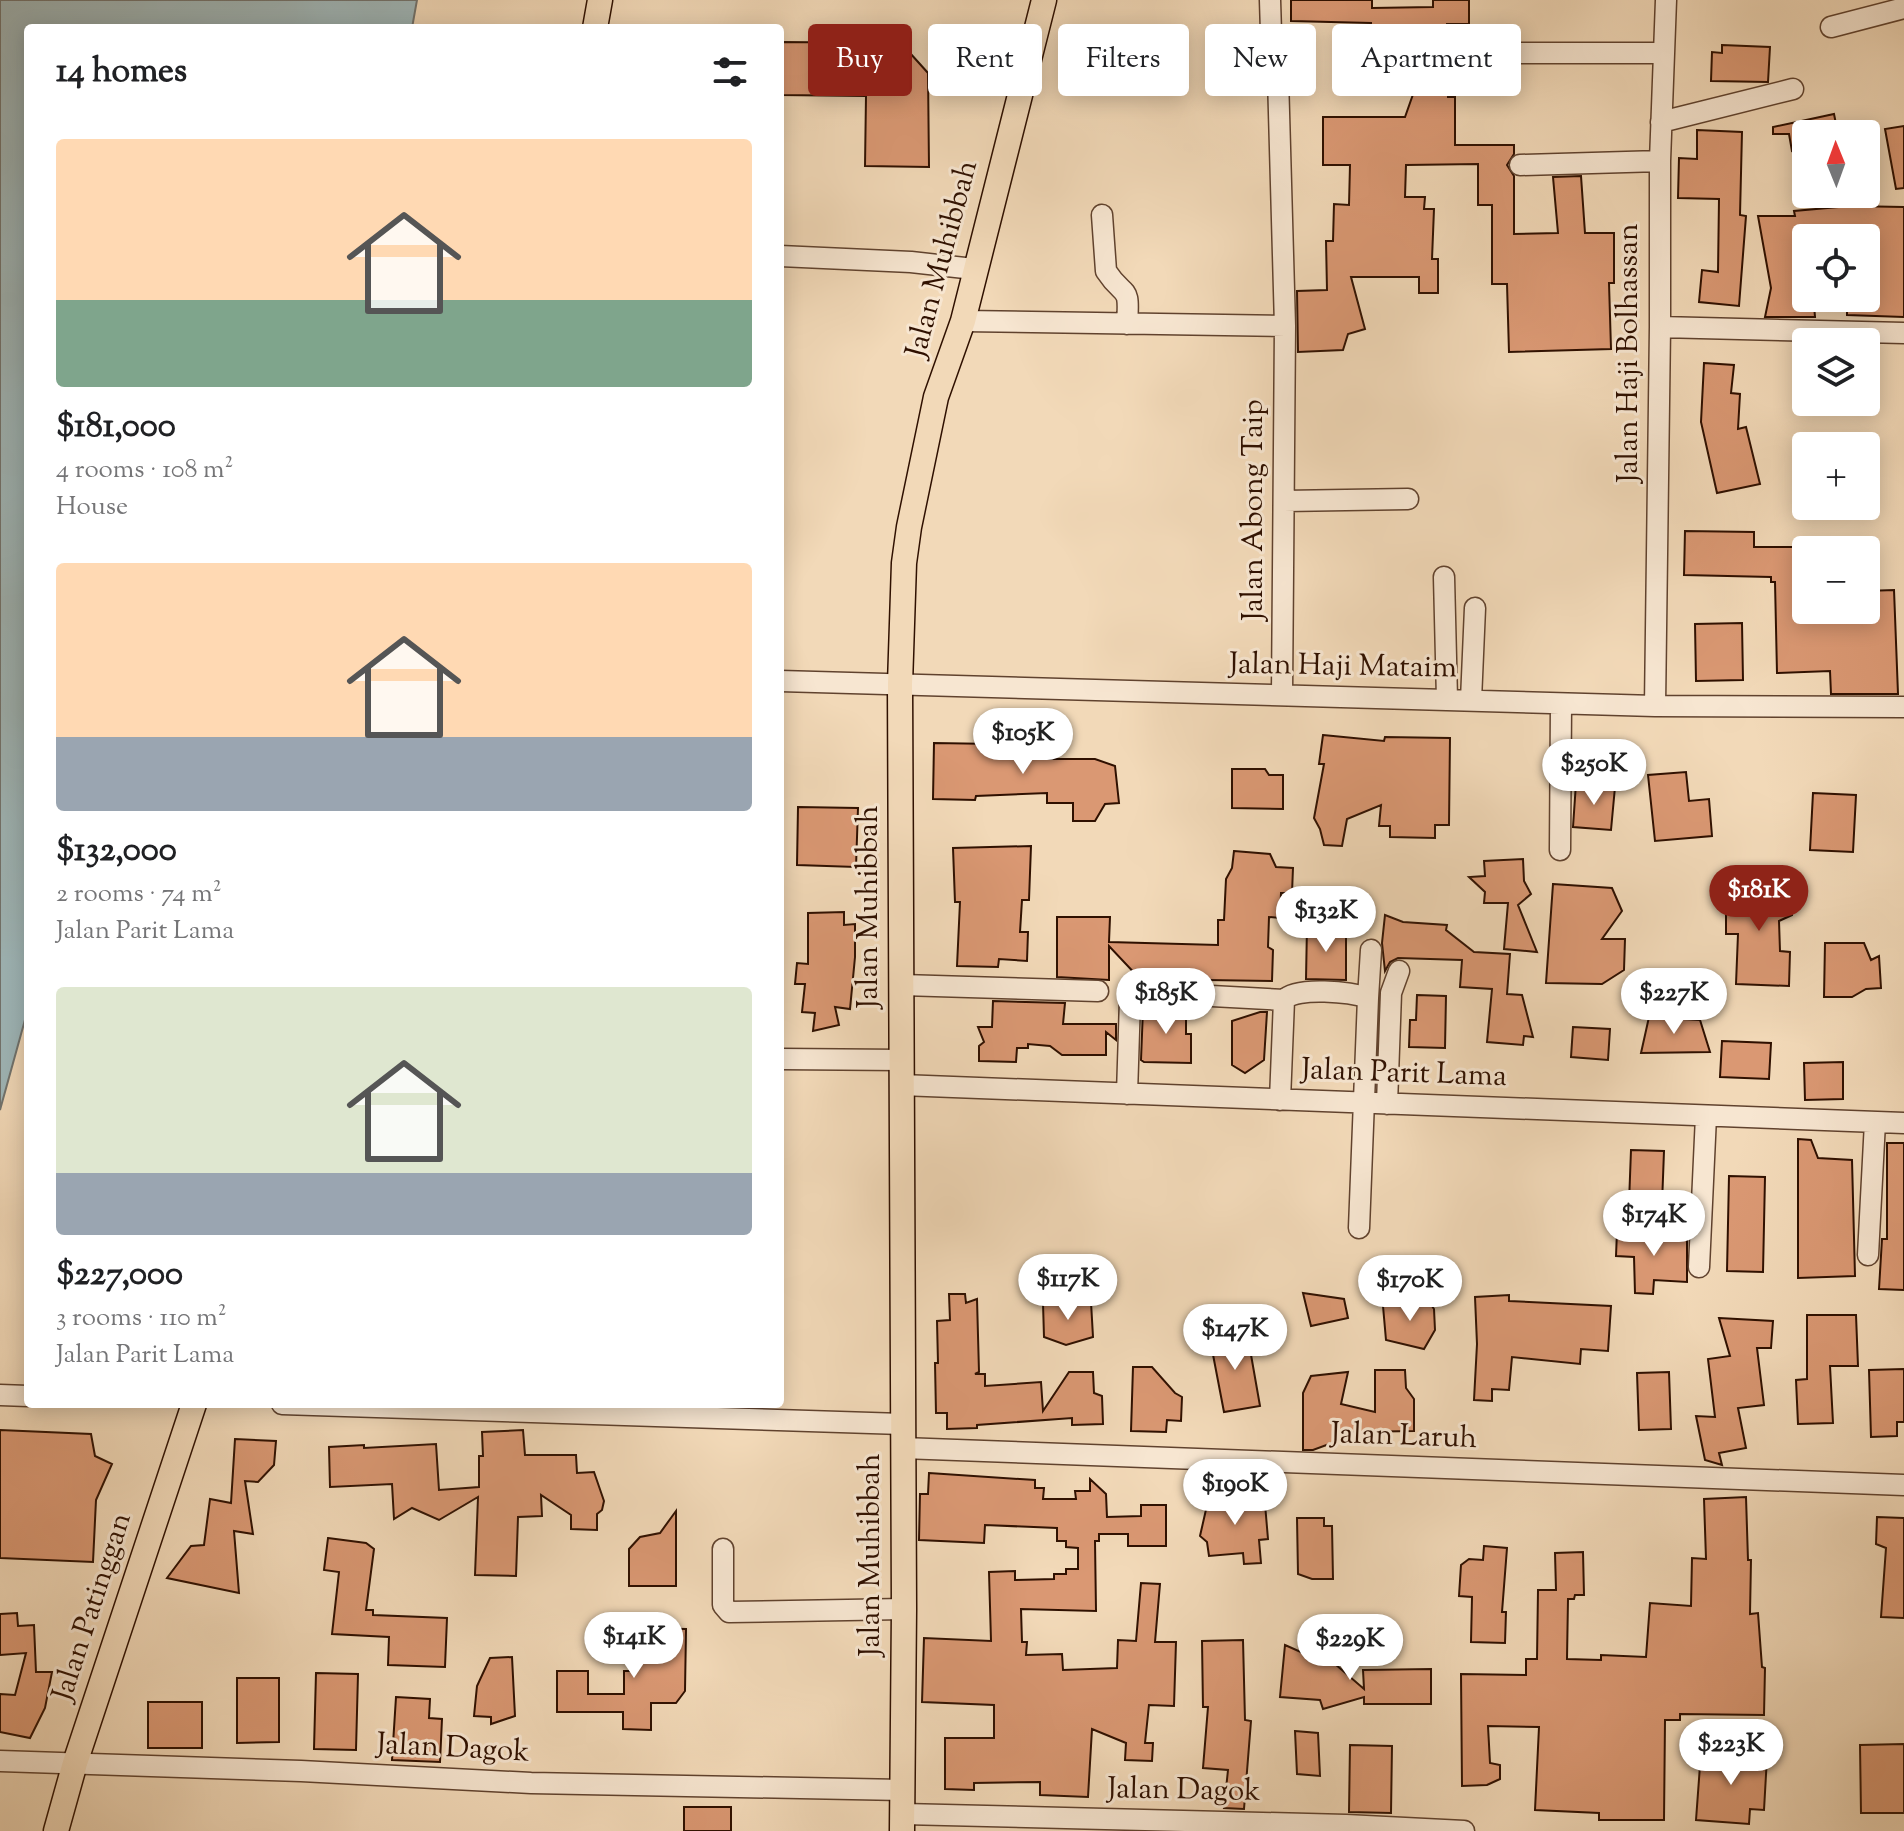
<!DOCTYPE html>
<html lang="en">
<head>
<meta charset="utf-8">
<style>
	body { margin:0; font-family:"Sorts Mill Goudy",serif; background:#f2f2f2; color:#202124; height:100vh; display:flex; flex-direction:column; font-size:30px; white-space:nowrap }
	* { box-sizing:border-box; margin:0 }
	p { font-size:26px; color:#757577 }
	.icon { flex:none; width:44px; height:44px; fill:none; stroke:currentColor; stroke-width:2; stroke-linecap:round; stroke-linejoin:round }
	.map { position:relative; flex:1; overflow:hidden }
	.sheet { position:absolute; left:24px; top:24px; width:760px; height:1384px; display:flex; flex-direction:column; background:#fff; border-radius:8px; box-shadow:0 4px 20px #0003 }
	.sheet>* { flex:none }
	.hud { position:absolute; left:808px; top:24px; width:760px; height:72px; display:flex; gap:16px }
	.needle { width:52px; rotate:359deg }
	.buttons { position:absolute; left:1792px; top:120px; display:grid; gap:16px }
	.buttons a { display:grid; place-items:center; width:88px; height:88px; border-radius:8px; background:#fff; box-shadow:0 4px 20px #0003; font-size:40px }
	.price { position:absolute; translate:-50% -68px; padding:0 18px; border-radius:28px; background:#fff; color:#222; font-size:26px; line-height:52px; filter:drop-shadow(0 2px 4px #0008) }
	.price::after { content:''; position:absolute; left:50%; top:48px; width:24px; height:18px; margin-left:-12px; background:inherit; clip-path:polygon(0 0,100% 0,50% 100%) }
	.price.on { background:#8f2418; color:#fff }
	ul { padding:0; list-style:none }
	li { display:grid; align-content:center; gap:16px; height:424px; padding:0 32px }
	li span { display:grid; place-items:center; height:248px; border-radius:8px; color:#555 }
	li>.icon { margin-inline-start:auto }
	span .icon { width:144px; height:144px; fill:#fffc; stroke-width:1 }
	li b { font-size:34px }
	h2 { display:flex; justify-content:space-between; align-items:center; height:96px; padding:0 32px; font-size:34px }
	.pill { padding:0 28px; border-radius:8px; background:#fff; box-shadow:0 4px 20px #0003; font-size:28px; line-height:72px }
	.pill.on { background:#8f2418; color:#fff }
	.map>svg:first-child { display:block }
	.water { fill:#9fb7b9; stroke:#72746f; stroke-width:2 }
	.building { fill:#da9873; stroke:#2f1000; stroke-width:2 }
	.lines { fill:none; stroke-linecap:round; stroke-linejoin:round }
	.minor-casing { stroke:#60422e; stroke-width:23 }
	.major-casing { stroke:#2f1000; stroke-width:27 }
	.minor { stroke:#f7e6d1; stroke-width:20 }
	.major { stroke:#f2d9b8; stroke-width:24 }
	.labels { text-anchor:middle; dominant-baseline:central; stroke-width:6; stroke-linejoin:round; paint-order:stroke }
	.street-label { font-size:30px; fill:#2f1000; stroke:#f7e6d1 }
</style>
</head>
<body>
<div class="map">
<svg width="1904" height="1831" viewBox="0 0 1904 1831">
	<rect width="100%" height="100%" fill="#f2d9b8"/>
	<filter id="stains"><feTurbulence type="fractalNoise" baseFrequency=".0025" numOctaves="4"/><feColorMatrix values="0 0 0 0 .2 0 0 0 0 .09 0 0 0 0 .02 0 0 0 .5 -.17"/></filter>
	<radialGradient id="worn" r=".72"><stop offset=".6" stop-color="#630" stop-opacity="0"/><stop offset="1" stop-color="#630" stop-opacity=".3"/></radialGradient>
	<!-- water -->
	<path class="water" d="M0,0H417L412,28H28V1009L0,1110Z"/>
	<!-- building -->
	<path class="building" d="M1291,0H1372V8L1433,7V0H1469V24H1447L1448,97H1455V145H1514V154L1507,165L1514,176V234L1558,233L1553,177L1581,176L1585,233H1614V283H1609L1611,349L1509,352L1507,284H1492V205H1478V164L1406,165L1405,197H1425L1424,209H1434L1432,259H1438V293H1419V277H1351L1365,329L1348,334L1343,350L1298,352L1297,291L1327,290L1326,241H1333L1334,204L1349,205L1350,165H1323V117H1405L1417,83H1372L1371,23L1291,21Z
		M780,42L901,43L928,73L929,167L865,166L866,96L780,95Z
		M1722,45L1770,47L1768,82L1711,81L1712,52L1722,53Z
		M1834,114L1838,134H1806V148L1792,151L1789,134H1773V127Z
		M1904,126V188L1896,189L1885,129Z
		M1697,130L1742,132L1740,215L1746,216L1739,306L1699,302L1702,270L1718,272L1719,199L1678,198L1679,158L1697,159Z
		M1850,206L1904,207V317L1847,315V298H1866V238H1806V298L1814,305L1815,317H1765L1771,288L1758,216H1795L1794,211Z
		M1704,363L1734,365L1731,393L1740,394L1738,429L1746,427L1760,484L1717,493L1701,422Z
		M1685,531L1754,532V547H1806V610H1866V591L1894,590L1898,694H1831L1830,671L1777,673L1775,582H1771V577L1684,575Z
		M1742,623L1743,680L1696,681L1695,624Z
		M1323,735L1384,741L1385,737L1450,738L1449,825H1435V838L1390,837V826H1379L1381,805L1347,819L1342,846L1324,845L1320,829L1314,818L1324,764H1319Z
		M1033,740V759H1095L1115,766L1119,803L1105,804L1095,821H1073V803H1047V793L976,796L975,800L933,799L934,743L995,744V741Z
		M1232,769H1265L1269,775H1283V809L1232,808Z
		M1686,772L1689,801L1709,799L1712,836L1655,841L1648,775Z
		M1576,783L1615,787L1611,830L1573,827Z
		M1813,793L1856,795L1853,852L1810,850Z
		M798,807L858,808L856,867L797,865Z
		M1031,846L1029,900H1022L1020,932H1028L1027,961L999,959L998,967L957,966L960,902H955L953,848Z
		M1234,851L1270,854L1276,867L1293,868L1292,893H1281L1280,918L1269,917L1268,947L1273,950L1272,981L1140,979L1109,946V980L1057,977V917H1110L1109,942L1218,945V920H1224L1226,879L1232,868Z
		M1523,859L1524,881L1531,894L1518,905L1537,952L1504,949L1508,903H1484L1485,892L1469,877L1485,876L1484,861Z
		M1553,884L1612,888L1622,911L1602,939H1625L1624,970L1602,984L1546,983Z
		M1726,887H1792V915L1779,921L1780,951L1790,952L1789,986L1736,984L1738,934H1726Z
		M844,912V925L855,924V957L850,1009L835,1007L839,1025L813,1031L815,1013L802,1012L805,984H795L797,963L808,964V913Z
		M1385,915L1403,922L1447,925L1446,930L1474,952L1510,954L1507,994L1522,995L1533,1037L1524,1036L1523,1045L1487,1042L1492,989L1460,987L1462,960L1398,958L1390,962L1385,971L1382,943Z
		M1307,926L1335,927V934H1346V980L1306,979Z
		M1825,943H1864L1871,960L1879,956L1881,988L1866,989L1852,997H1824Z
		M1417,995L1446,996L1445,1048L1409,1047L1410,1020H1416Z
		M993,1001L1065,1003L1063,1024H1116V1040L1106,1032V1055H1062L1050,1046L1028,1044V1048H1017L1016,1062L979,1061V1046L984,1042L978,1027H992Z
		M1165,1007L1186,1008V1034H1191V1063L1144,1062L1141,1060L1143,1009L1168,1010Z
		M1260,1012H1267L1264,1060L1245,1073L1232,1065V1021Z
		M1649,1017L1700,1020L1710,1052L1641,1053Z
		M1573,1027L1610,1029L1608,1060L1571,1057Z
		M1722,1041L1771,1043L1769,1079L1720,1077Z
		M1843,1062V1099L1805,1100L1804,1063Z
		M1798,1139L1811,1140L1818,1158L1852,1160L1855,1276L1798,1278Z
		M1887,1143H1904V1290L1879,1289L1882,1239H1887Z
		M1631,1150L1664,1151L1662,1204L1629,1203Z
		M1729,1176L1765,1177L1763,1272L1727,1271Z
		M1617,1231L1687,1236V1282L1654,1280L1653,1294L1635,1293L1634,1257L1616,1256Z
		M1303,1293L1344,1299L1348,1318L1311,1326Z
		M1423,1293L1434,1309L1435,1330L1424,1349L1386,1340L1383,1306L1407,1304Z
		M949,1294H965L966,1303L977,1299L979,1372L975,1374H985V1386L1041,1382L1043,1411L1069,1372H1093L1094,1393L1102,1396L1103,1424L1072,1425V1418L977,1425V1428L947,1429V1413H936L935,1363H938L937,1321L950,1320Z
		M1509,1295V1301L1611,1306L1608,1351L1581,1349L1580,1364L1512,1357L1509,1390L1492,1389V1401L1474,1400L1477,1344L1475,1297Z
		M1091,1302L1093,1337L1066,1345L1044,1337L1043,1303Z
		M1807,1315H1856L1858,1366H1830L1833,1423L1798,1424L1796,1380L1807,1379Z
		M1719,1318L1773,1321L1771,1348H1757L1764,1405L1738,1408L1746,1448L1719,1453L1722,1465L1705,1460L1696,1416L1715,1417L1708,1359L1730,1356Z
		M1247,1332L1260,1406L1224,1412L1210,1339Z
		M1133,1367H1152L1175,1393L1182,1397L1181,1421L1167,1420L1166,1432L1131,1431Z
		M1904,1369V1422H1897V1436L1871,1437L1869,1370Z
		M1375,1370H1405L1406,1388L1414,1399V1431L1352,1432L1351,1436L1313,1450H1303V1393L1311,1376L1348,1372L1341,1404L1375,1412Z
		M1669,1372L1671,1429L1639,1430L1637,1373Z
		M0,1430L91,1434L95,1456L112,1464L96,1500L93,1562L0,1558Z
		M523,1430L525,1455H576L577,1473L594,1472L604,1501L602,1510L597,1514V1530L571,1529V1515L541,1495L542,1516L518,1517L516,1576L475,1575L478,1497L439,1520L412,1508L394,1519L392,1484L330,1487L329,1447L364,1445V1448L436,1444L439,1490L479,1487V1456H483L482,1432Z
		M235,1439L276,1441L274,1465L258,1482L245,1481L253,1534L234,1531L239,1593L167,1578L191,1546L204,1545L210,1499L231,1503Z
		M929,1473L1035,1480V1488H1044L1043,1499H1076L1075,1491H1090V1479L1106,1494L1107,1517L1141,1516V1505H1166V1546H1128V1534H1099V1541H1095L1096,1611L1021,1609L1022,1642H1027L1026,1655L1062,1654L1063,1670L1117,1668L1118,1640L1136,1641L1141,1583L1160,1584L1155,1642H1176L1174,1706L1149,1705L1145,1743H1153L1152,1761L1125,1760L1126,1743L1092,1729L1088,1797L1040,1795V1782L974,1783V1790L945,1789V1738H994V1705L922,1702L924,1638L991,1641L989,1572L1015,1571V1580L1054,1579V1574H1066V1569H1078V1548L1066,1547V1541H1057V1528L985,1525L984,1543L919,1540L920,1494H928Z
		M1210,1492L1265,1504L1268,1539L1259,1540L1261,1563L1244,1564L1243,1553L1209,1556L1207,1542L1200,1536Z
		M1746,1497L1748,1560H1751L1750,1614L1758,1613L1762,1667L1765,1668L1764,1715L1680,1714V1720H1665L1664,1820H1599V1813L1535,1810L1539,1727L1488,1726L1490,1763L1500,1765V1779L1487,1785L1462,1786L1461,1674L1526,1675V1659H1537L1538,1590H1556L1555,1553L1583,1552L1584,1595H1575L1574,1599H1568L1567,1659L1601,1660V1655L1646,1657L1650,1603L1691,1606L1692,1558L1706,1559L1704,1499Z
		M676,1511V1586H629V1549L640,1537L660,1533Z
		M1877,1517L1904,1518V1618L1881,1617L1886,1548L1876,1544Z
		M1297,1518H1324V1526H1332L1333,1579H1312L1298,1574Z
		M328,1538L366,1543L374,1549L366,1610H373V1615L447,1618L445,1667L388,1665L389,1637L332,1634L339,1572L324,1570Z
		M1484,1546L1507,1548L1502,1612H1506L1505,1643L1471,1642L1472,1597L1459,1596L1461,1565L1469,1559L1483,1560Z
		M17,1613L18,1626L34,1625L36,1672H52L45,1708L30,1738L0,1732V1694L15,1695L26,1653L0,1655V1614Z
		M634,1628L686,1629L685,1691L676,1703H651V1730L623,1729V1712H557V1671H588V1694H624V1671H633Z
		M1243,1640L1245,1720L1251,1721L1244,1809L1224,1808L1228,1770L1203,1768L1208,1707H1203L1202,1641Z
		M1285,1645L1312,1657L1313,1645L1364,1689L1363,1670L1431,1669V1704H1364V1697L1323,1709L1320,1700L1280,1697Z
		M512,1657L515,1716L491,1724V1717L474,1716L477,1686L490,1658Z
		M316,1673L358,1674L356,1750L314,1749Z
		M237,1678H279V1742L237,1743Z
		M396,1697L430,1699L429,1718L442,1719L440,1762L392,1760Z
		M148,1702H202V1748H148Z
		M1295,1731L1318,1733L1320,1776L1297,1774Z
		M1904,1744V1813H1861L1860,1745Z
		M1350,1745L1392,1746L1391,1813L1349,1812Z
		M1701,1752L1767,1757L1764,1810L1750,1809L1749,1824L1696,1820Z
		M684,1807H731V1831H684Z"/>
	<g class="lines">
		<defs>
			<path id="minor" d="M1270,0L1271,33L1278,77L1285,326L1282,694
				M1831,27L1904,8
				M1511,53H1664
				M1661,122L1793,89
				M1520,165L1660,161
				M1102,215L1106,271C1125,300 1130,282 1127,324
				M780,256L911,262L974,269
				M963,321L1285,326
				M1660,327L1904,333
				M1284,501L1408,499
				M1444,577L1447,699
				M780,681L1655,706L1904,707
				M1471,700L1475,608
				M1655,706L1660,327V161L1666,0
				M1560,850L1561,704
				M902,985L1098,991
				M1368,998L1371,950
				M1284,1000C1297,986 1351,992 1368,998L1359,1228
				M780,1059L902,1060
				M901,1085L1904,1123
				M1127,1094L1130,1000L1137,992L1284,1000L1280,1100
				M1387,1104L1391,993L1399,971
				M1868,1255L1875,1122
				M1699,1267L1706,1116
				M0,1395L28,1396
				M282,1404L902,1424
				M902,1448L1904,1485
				M723,1549V1605L729,1612L904,1609
				M0,1761L301,1771L531,1783L903,1790
				M903,1814L1346,1825L1464,1831"/>
			<path id="major" d="M595,28L600,0
				M56,1831L75,1763L194,1404
				M902,1831L904,1609L900,684L904,563L909,527L936,397L963,321L1044,0"/>
		</defs>
		<!-- minor casing -->
		<use href="#minor" class="minor-casing"/>
		<!-- major casing -->
		<use href="#major" class="major-casing"/>
		<!-- minor -->
		<use href="#minor" class="minor"/>
		<!-- major -->
		<use href="#major" class="major"/>
	</g>
	<g class="labels">
		<!-- street labels -->
		<g class="street-label">
			<text transform="translate(943 259) rotate(-75)">Jalan Muhibbah</text>
			<text transform="translate(1629 353) rotate(-90)">Jalan Haji Bolhassan</text>
			<text transform="translate(1254 510) rotate(-90)">Jalan Abong Taip</text>
			<text transform="translate(1343 667) rotate(1)">Jalan Haji Mataim</text>
			<text transform="translate(869 907) rotate(-90)">Jalan Muhibbah</text>
			<text transform="translate(1404 1074) rotate(2)">Jalan Parit Lama</text>
			<text transform="translate(1404 1437) rotate(2)">Jalan Laruh</text>
			<text transform="translate(871 1555) rotate(-90)">Jalan Muhibbah</text>
			<text transform="translate(93 1607) rotate(-72)">Jalan Patinggan</text>
			<text transform="translate(453 1749) rotate(3)">Jalan Dagok</text>
			<text transform="translate(1184 1791) rotate(1)">Jalan Dagok</text>
		</g>
	</g>
	<rect width="100%" height="100%" filter="url(#stains)"/>
	<rect width="100%" height="100%" fill="url(#worn)"/>
</svg>
<div class="buttons">
<a><svg class="needle" viewBox="-14 -14 28 28"><path d="M0-13l5 13h-10z" fill="#e53935"/><path d="M0 13l5-13h-10z" fill="#757577"/></svg></a>
<a><svg class="icon" aria-label="locate" viewBox="0 0 24 24"><circle cx="12" cy="12" r="6"/><path d="M12 2v4M12 18v4M2 12h4M18 12h4"/></svg></a>
<a><svg class="icon" aria-label="layers" viewBox="0 0 24 24"><path d="M12 4l9 5-9 5-9-5zM3 14l9 5 9-5"/></svg></a>
<a>+</a>
<a>−</a>
</div>
<b class="price" style="left:1023px;top:776px">$105K</b>
<b class="price" style="left:1594px;top:807px">$250K</b>
<b class="price on" style="left:1759px;top:933px">$181K</b>
<b class="price" style="left:1326px;top:954px">$132K</b>
<b class="price" style="left:1166px;top:1036px">$185K</b>
<b class="price" style="left:1674px;top:1036px">$227K</b>
<b class="price" style="left:1654px;top:1258px">$174K</b>
<b class="price" style="left:1068px;top:1322px">$117K</b>
<b class="price" style="left:1410px;top:1323px">$170K</b>
<b class="price" style="left:1235px;top:1372px">$147K</b>
<b class="price" style="left:1235px;top:1527px">$190K</b>
<b class="price" style="left:634px;top:1680px">$141K</b>
<b class="price" style="left:1350px;top:1682px">$229K</b>
<b class="price" style="left:1731px;top:1787px">$223K</b>
<div class="hud">
<a class="pill on">Buy</a>
<a class="pill">Rent</a>
<a class="pill">Filters</a>
<a class="pill">New</a>
<a class="pill">Apartment</a>
</div>
<section class="sheet">
<h2>14 homes<svg class="icon" aria-label="filters" viewBox="0 0 24 24"><path d="M4 7h16M4 17h16"/><circle cx="9" cy="7" r="2"/><circle cx="15" cy="17" r="2"/></svg></h2>
<ul>
<li><span style="background:linear-gradient(#ffd9b3 65%,#7fa58c 0)"><svg class="icon" aria-label="home" viewBox="0 0 24 24"><path d="M3 11l9-7 9 7M6 9v11h12V9"/></svg></span><div><b>$181,000</b><p>4 rooms · 108 m²</p><p>House</p></div></li>
<li><span style="background:linear-gradient(#ffd9b3 70%,#9aa5b1 0)"><svg class="icon" aria-label="home" viewBox="0 0 24 24"><path d="M3 11l9-7 9 7M6 9v11h12V9"/></svg></span><div><b>$132,000</b><p>2 rooms · 74 m²</p><p>Jalan Parit Lama</p></div></li>
<li><span style="background:linear-gradient(#dfe7d0 75%,#9aa5b1 0)"><svg class="icon" aria-label="home" viewBox="0 0 24 24"><path d="M3 11l9-7 9 7M6 9v11h12V9"/></svg></span><div><b>$227,000</b><p>3 rooms · 110 m²</p><p>Jalan Parit Lama</p></div></li>
</ul>
</section>
</div>
</body>
</html>
